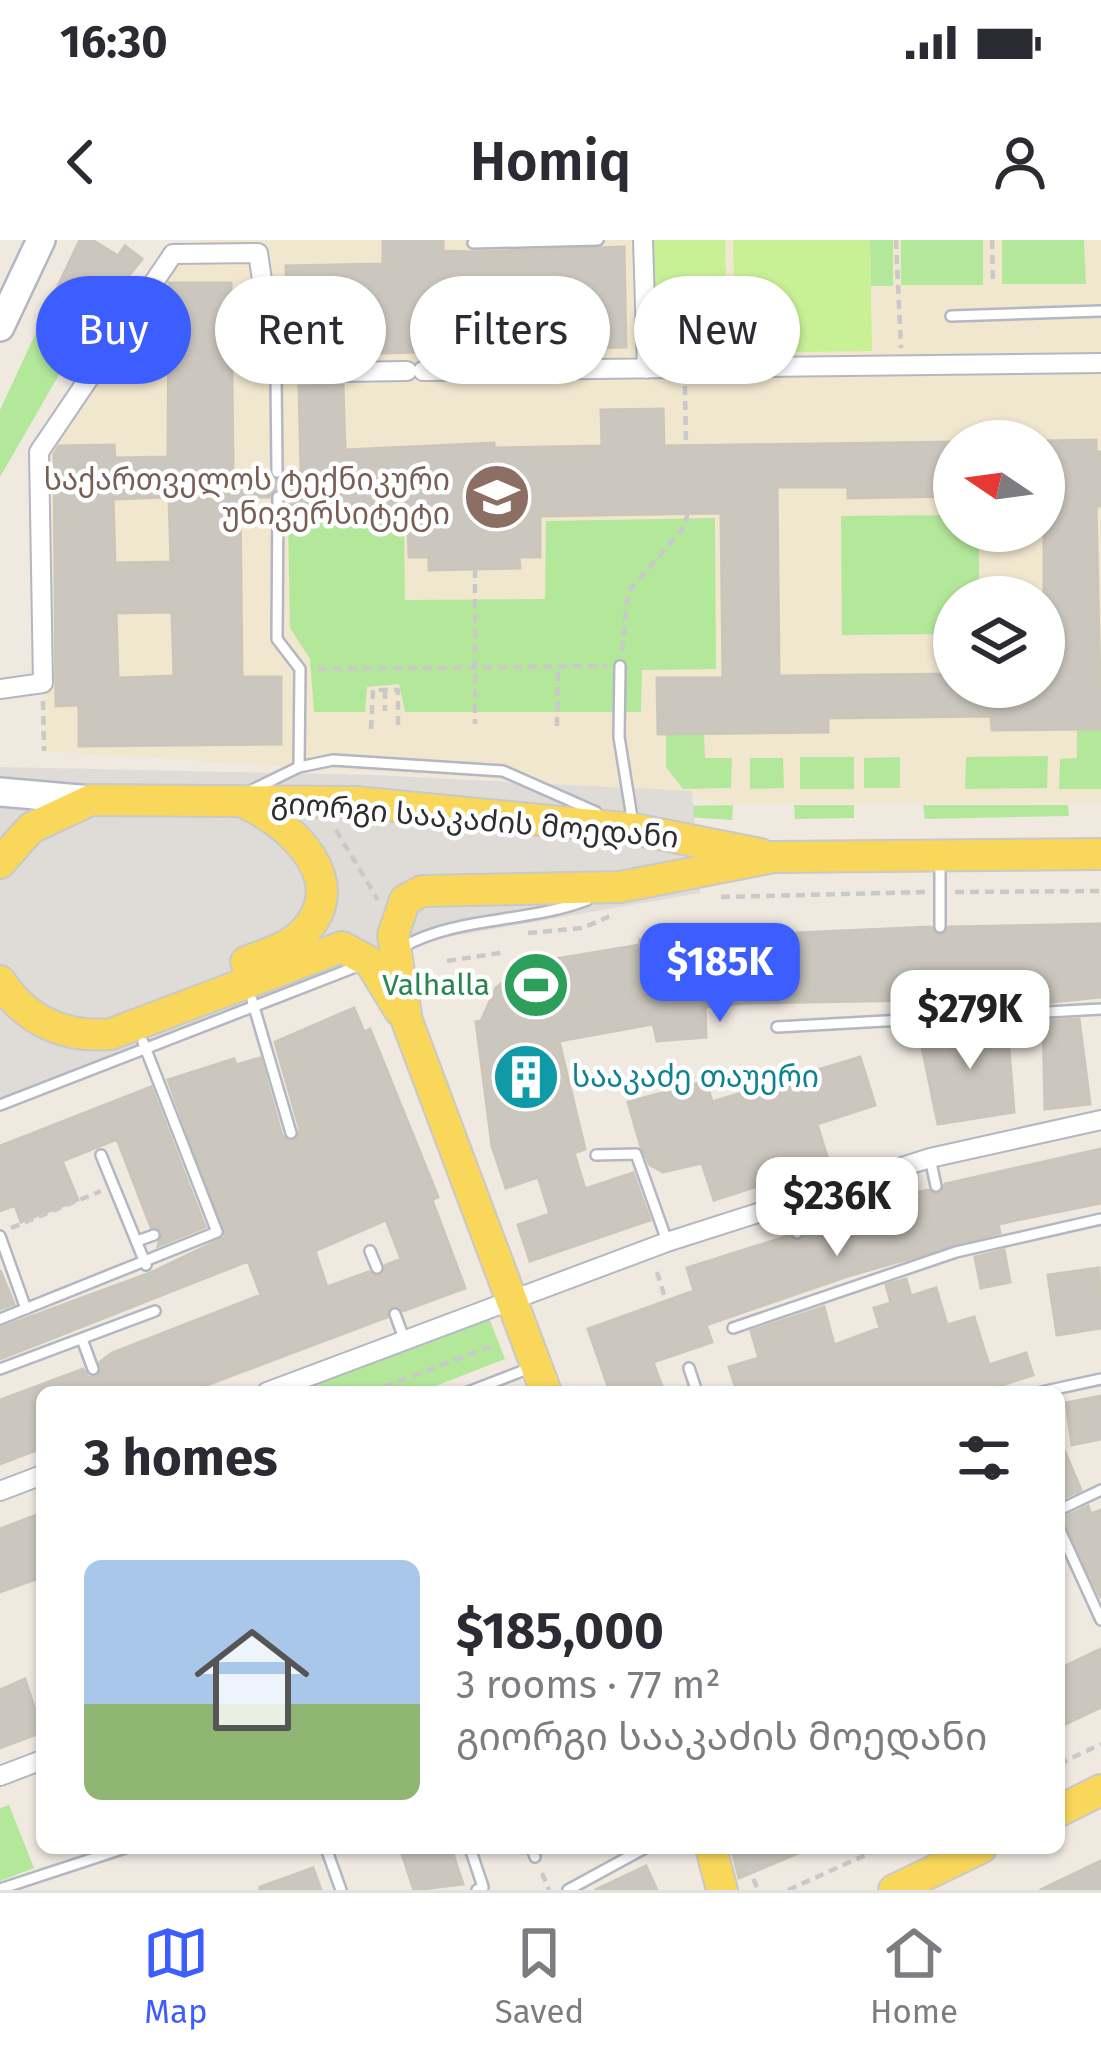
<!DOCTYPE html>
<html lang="en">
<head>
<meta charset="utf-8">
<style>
	body { margin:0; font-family:"Fira Sans","Noto Sans Georgian",sans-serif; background:#f7f7f7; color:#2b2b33; height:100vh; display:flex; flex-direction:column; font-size:45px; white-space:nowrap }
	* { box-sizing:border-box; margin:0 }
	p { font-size:39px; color:#7c7c81 }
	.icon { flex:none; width:66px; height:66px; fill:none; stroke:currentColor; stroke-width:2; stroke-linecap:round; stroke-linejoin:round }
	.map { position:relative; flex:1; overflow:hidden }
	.sheet { position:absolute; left:36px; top:1146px; width:1029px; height:468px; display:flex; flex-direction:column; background:#fff; border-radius:18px; box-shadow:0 3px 9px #0004 }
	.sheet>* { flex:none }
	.hud { position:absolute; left:36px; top:36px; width:1029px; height:108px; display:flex; gap:24px }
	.needle { width:78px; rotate:283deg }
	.controls { position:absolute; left:933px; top:180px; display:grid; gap:24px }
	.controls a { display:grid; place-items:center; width:132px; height:132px; border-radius:50%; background:#fff; box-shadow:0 3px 9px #0004; font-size:60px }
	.price { position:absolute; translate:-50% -102px; padding:0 27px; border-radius:24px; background:#fff; color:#222; font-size:39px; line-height:78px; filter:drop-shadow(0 3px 6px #0008) }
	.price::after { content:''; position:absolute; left:50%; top:72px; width:36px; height:27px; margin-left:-18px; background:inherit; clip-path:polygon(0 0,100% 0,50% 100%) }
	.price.active { background:#3d5eff; color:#fff }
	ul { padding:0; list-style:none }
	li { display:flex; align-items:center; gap:36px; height:300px; padding:0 48px }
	li span { display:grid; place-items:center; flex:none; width:336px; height:240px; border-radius:18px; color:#555 }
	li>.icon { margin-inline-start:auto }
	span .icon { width:144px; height:144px; fill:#fffc; stroke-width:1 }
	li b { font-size:51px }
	h2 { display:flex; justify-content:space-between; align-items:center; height:144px; padding:0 48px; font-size:51px }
	.chip { padding:0 42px; border-radius:54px; background:#fff; box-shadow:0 3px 9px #0004; font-size:42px; line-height:108px }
	.chip.active { background:#3d5eff; color:#fff }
	.status { display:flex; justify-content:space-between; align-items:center; height:84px; padding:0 60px; background:#fff; direction:ltr }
	.status svg { height:33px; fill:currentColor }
	header { display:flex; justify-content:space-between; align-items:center; height:156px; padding:0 48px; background:#fff; font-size:54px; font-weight:600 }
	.menu { display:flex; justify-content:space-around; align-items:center; height:168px; border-top:3px solid #e1e1e2; background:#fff; font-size:33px; color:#7c7c81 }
	.menu a { display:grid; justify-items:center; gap:6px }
	.menu .active { color:#3d5eff }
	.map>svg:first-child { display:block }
	.education { fill:#f1e7cf; fill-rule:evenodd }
	.green { fill:#b3e89a }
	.pitch { fill:#c8f095 }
	.plaza { fill:#dfdcd7 }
	.building { fill:#cbc7be; stroke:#ccc5b9; stroke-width:3; fill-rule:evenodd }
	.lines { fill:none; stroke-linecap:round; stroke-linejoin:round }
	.service-casing { stroke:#b4b6c2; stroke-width:14 }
	.minor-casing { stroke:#b4b6c2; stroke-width:22 }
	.secondary-casing { stroke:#b4b6c2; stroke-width:32 }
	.primary-casing { stroke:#c9c9c9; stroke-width:34 }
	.path { stroke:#c9c9c9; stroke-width:4.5; stroke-dasharray:9 6; stroke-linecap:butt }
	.service { stroke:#fff; stroke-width:9 }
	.minor { stroke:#fff; stroke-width:18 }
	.secondary { stroke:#fff; stroke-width:27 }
	.primary { stroke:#f9d75b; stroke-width:30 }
	.labels { text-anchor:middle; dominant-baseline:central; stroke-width:9; stroke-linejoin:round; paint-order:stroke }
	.education-label { font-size:30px; fill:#785e54; stroke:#fff; text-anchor:end }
	.street-label { font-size:30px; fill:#2e2e2e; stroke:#fff }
	.leisure-label { font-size:30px; fill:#27864d; stroke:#fff; text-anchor:end }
	.culture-label { font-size:30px; fill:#0d838f; stroke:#fff; text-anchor:start }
</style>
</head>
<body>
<div class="status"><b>16:30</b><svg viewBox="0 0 49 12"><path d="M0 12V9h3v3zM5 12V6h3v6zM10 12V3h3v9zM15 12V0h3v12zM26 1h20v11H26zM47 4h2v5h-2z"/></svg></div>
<header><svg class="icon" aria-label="back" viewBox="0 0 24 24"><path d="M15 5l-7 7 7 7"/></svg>Homiq<svg class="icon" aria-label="person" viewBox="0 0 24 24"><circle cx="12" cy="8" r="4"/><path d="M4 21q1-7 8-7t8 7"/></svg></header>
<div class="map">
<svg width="1101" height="1650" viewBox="0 0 1101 1650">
	<rect width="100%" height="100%" fill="#efe9e0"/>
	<!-- education -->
	<path class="education" d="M200,0H1101V563L727,564L642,549L44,511L40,223L173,22ZM954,201H1044V291H954ZM954,357H1044V447H954Z"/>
	<!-- green -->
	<path class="green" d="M870,0H893V46H871Z
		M901,0H983V45H901Z
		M1002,0H1084L1086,44H1002Z
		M39,86L71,114L0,237V170Z
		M954,275V291H979V357H954V394L842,395L841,276Z
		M715,278L716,429L642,430L641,472H405L399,444L367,447L365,472H314L310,419L290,388L288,283L404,280L405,360L545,359L546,281Z
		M1077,489H1101V549H1059L1060,519L1077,518Z
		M704,493L705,518H732L731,548L683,549L666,527V494Z
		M1048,516L1047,548L965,549L966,517Z
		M800,517H854V549H800Z
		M900,517V548H864V518Z
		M750,518H783L784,548L750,549Z
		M733,565L732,580L688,577L673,566Z
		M794,565H854V578L795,579Z
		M923,565H1068L1069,576L925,579Z
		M487,1073L505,1119L420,1152H284Z
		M9,1565L34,1628L0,1641V1568Z"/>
	<!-- pitch -->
	<path class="pitch" d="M652,0H725L728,120L655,122Z
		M733,0H870L872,111L736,113Z"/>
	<!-- plaza -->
	<path class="plaza" d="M0,527L374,535L692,551L700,653L419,702L0,870Z"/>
	<!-- building -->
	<path class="building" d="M80,0H92L118,16L125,6L142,19L68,112L39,86Z
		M383,0H443V11L473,12L624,7L626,107L343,114V118L288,115L286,26L383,24Z
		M169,43H231L233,232H268L276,241L286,232L301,233L299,146L343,145L345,210L494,203V208L602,206L601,170L663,169L664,206L954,202V256L848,258V247H777L779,436L954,434V447H1044V201L1096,200V212H1101V266H1096L1101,489L992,490L991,476L828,478V492L658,494L657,438H723L721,273L540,276V317H519L520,328L429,330V317H409L408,276L291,278V257L277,248L269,257H240L242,437H281V504L79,506V465L56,466L54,214L59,206L114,205L115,218L168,217ZM169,257L171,322L115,323L113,259ZM172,372L174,436L118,438L116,373Z
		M1101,684V757L1042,763V758L1005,759L1006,765L980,767L993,759L744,763L705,767L706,797L657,801L653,784L559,801L585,909L574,913L585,949L633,933L650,980L530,1021L518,985L550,974L538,937L506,948L492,906L476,782L481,781L496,748L514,733L513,726L640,705V700L931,687L941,696L949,687Z
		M354,768L364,792L370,789L438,957L432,960L465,1048L403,1071L391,1066L387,1077L188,1152H42V1208L0,1224V1160L83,1129L88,1137H97L100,1122L112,1113L261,1055L248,1021L0,1119V1088L150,1033L225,997L168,840L234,819L236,825L260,818L282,896L295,901L300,890L275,802ZM386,980L401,1019L386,1025L379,1037L369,1032L327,1047L315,1011Z
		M1079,779L1090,864L1045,869L1043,781Z
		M1007,783L1014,872L938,884L921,802L946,787Z
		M860,817L875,865L817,884L829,923L714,960L702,923L663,932L650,925L641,907L628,862L706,841L712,862Z
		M151,847L205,987L158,1006L162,991L151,987L117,899L62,921L78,960L21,982L15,965L0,971V906Z
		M1101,909V963L998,984L1000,993L848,1036L706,1085L712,1102L653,1122L664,1152H610L588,1089L694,1051L687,1028L788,996L799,1002L806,991L921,958L919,952L928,950L939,954L945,944Z
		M1004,1010L1010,1042L981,1048L975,1017Z
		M1099,1028L1101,1088L1057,1095L1048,1035Z
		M0,1030L14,1064L0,1069Z
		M906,1039L911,1056L936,1048L947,1085L974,1077L989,1125L1026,1113L1033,1135L996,1147L997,1152H737L729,1127L759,1118L751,1091L824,1067L834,1105L880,1088L874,1068L891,1063L886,1045Z
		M1101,1156V1199L1072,1205L1066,1163Z
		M1059,1198L1081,1250L1059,1260Z
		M1088,1266L1091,1274L1101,1270V1358L1061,1279Z
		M42,1273V1337L0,1352V1289Z
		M1101,1409V1467L1059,1487V1429Z
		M25,1439L42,1492L0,1508V1450Z
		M400,1608H451L463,1644L414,1650Z
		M810,1608L739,1638L732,1610L737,1608Z
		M1101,1621V1650H1040Z
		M646,1626L657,1650H595Z
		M313,1628L321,1650H260V1647Z"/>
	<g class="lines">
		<defs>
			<path id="service" d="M473,3L598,0
				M951,76L1101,71
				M276,135L277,232
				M278,257L277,399L300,429L299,527
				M620,426L619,497L633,584
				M250,551L299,527L333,520L503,531L596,572
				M940,621V687
				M401,708C456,676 528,683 587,660
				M252,760L291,893
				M777,787L1101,769
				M0,865L358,726
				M101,915L146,1025
				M596,915L636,914L667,1001
				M930,918L936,946
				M786,965L797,993
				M0,996L26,1069
				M137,1001L154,995
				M370,1011L377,1028
				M395,1074L405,1101
				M0,1079L217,992L143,802
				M733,1088L956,1012L1101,979
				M82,1099L93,1129
				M689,1128L697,1152
				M0,1129L155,1071
				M468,1152L530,1128
				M1041,1152L1101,1139
				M1059,1270L1101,1250
				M1059,1288L1101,1380
				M326,1608L341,1650
				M470,1608L483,1647L477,1650
				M532,1608L535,1617
				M0,1649L125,1608
				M568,1650L645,1608"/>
			<path id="minor" d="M643,0L647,129
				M423,131L1101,123
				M0,449L43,443L39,212L173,14L258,13L276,133L407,131
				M267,1152L667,1002L930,918L1101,880
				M0,1251L42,1235
				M0,1536L42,1520"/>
			<path id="secondary" d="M0,87L41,0
				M0,552L91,560"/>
			<path id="primary" d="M245,563C291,584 353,641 304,692C289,708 265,714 246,722
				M0,623L31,588L91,560L355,562L634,589L760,614
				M0,741C26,781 64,798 111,794L342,707L370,722L400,771
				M546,1152L407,781L393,695L405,660L422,651L620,647L774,617L1101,614
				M1059,1571L1101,1550
				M711,1608L722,1650
				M894,1650L981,1608"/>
		</defs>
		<!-- service casing -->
		<use href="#service" class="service-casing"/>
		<!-- minor casing -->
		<use href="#minor" class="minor-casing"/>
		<!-- secondary casing -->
		<use href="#secondary" class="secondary-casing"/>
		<!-- primary casing -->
		<use href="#primary" class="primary-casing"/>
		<!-- path -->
		<path class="path" d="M896,0L901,108
			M992,0L993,45
			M685,146L686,206
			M475,329V484
			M622,410L628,352L686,285L687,274
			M318,429L607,426
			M385,450V471
			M43,461L44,511
			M557,486L558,427
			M371,489L373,450H398V489
			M336,590L378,660
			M955,652L1101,651
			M721,657L926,652
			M528,693L583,688L610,676
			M447,721L506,712
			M11,988L101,951
			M657,1032L666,1061
			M370,1152L492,1106
			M1059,1524L1101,1504
			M840,1608L841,1610
			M742,1611L758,1650
			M542,1633L549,1650
			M788,1650L881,1608"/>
		<!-- service -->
		<use href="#service" class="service"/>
		<!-- minor -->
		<use href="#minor" class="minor"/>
		<!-- secondary -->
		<use href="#secondary" class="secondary"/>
		<!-- primary -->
		<use href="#primary" class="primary"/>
	</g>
	<!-- icons -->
	<defs>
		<symbol id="university-disc" viewBox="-11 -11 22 22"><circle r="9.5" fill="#8d6e63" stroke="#fff"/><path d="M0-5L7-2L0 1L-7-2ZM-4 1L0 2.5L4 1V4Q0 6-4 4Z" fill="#fff"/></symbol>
		<symbol id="stadium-disc" viewBox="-11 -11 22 22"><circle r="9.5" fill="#2e9e5b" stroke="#fff"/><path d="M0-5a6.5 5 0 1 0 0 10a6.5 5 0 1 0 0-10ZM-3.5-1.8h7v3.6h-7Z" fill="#fff"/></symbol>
		<symbol id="building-disc" viewBox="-11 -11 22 22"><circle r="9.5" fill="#0f9aa8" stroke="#fff"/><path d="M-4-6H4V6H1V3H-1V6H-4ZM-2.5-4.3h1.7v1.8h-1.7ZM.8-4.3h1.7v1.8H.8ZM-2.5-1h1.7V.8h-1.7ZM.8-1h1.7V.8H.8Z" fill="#fff"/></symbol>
	</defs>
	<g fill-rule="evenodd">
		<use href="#university-disc" x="459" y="219" width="76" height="76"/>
		<use href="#stadium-disc" x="498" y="707" width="76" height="76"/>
		<use href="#building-disc" x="488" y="799" width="76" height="76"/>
	</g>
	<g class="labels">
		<!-- education labels -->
		<g class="education-label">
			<text x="450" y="240">საქართველოს ტექნიკური<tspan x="450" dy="34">უნივერსიტეტი</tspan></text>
		</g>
		<!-- street labels -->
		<g class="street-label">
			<text transform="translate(475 580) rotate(5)">გიორგი სააკაძის მოედანი</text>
		</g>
		<!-- leisure labels -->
		<g class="leisure-label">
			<text x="490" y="745">Valhalla</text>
		</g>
		<!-- culture labels -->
		<g class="culture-label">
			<text x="572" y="837">სააკაძე თაუერი</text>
		</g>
	</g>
</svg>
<div class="controls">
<a><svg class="needle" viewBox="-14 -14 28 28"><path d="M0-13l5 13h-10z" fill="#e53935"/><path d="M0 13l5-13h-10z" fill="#7c7c81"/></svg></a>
<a><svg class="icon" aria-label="layers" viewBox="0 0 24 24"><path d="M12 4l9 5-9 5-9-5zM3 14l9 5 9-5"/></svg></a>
</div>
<b class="price active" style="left:720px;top:785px">$185K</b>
<b class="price" style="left:970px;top:832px">$279K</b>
<b class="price" style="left:837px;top:1019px">$236K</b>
<div class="hud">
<a class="chip active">Buy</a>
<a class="chip">Rent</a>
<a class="chip">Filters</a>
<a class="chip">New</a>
</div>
<section class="sheet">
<h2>3 homes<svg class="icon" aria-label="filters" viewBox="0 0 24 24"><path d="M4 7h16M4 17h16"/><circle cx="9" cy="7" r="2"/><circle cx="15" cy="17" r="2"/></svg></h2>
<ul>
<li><span style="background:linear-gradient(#a9c7e8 60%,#8fb573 0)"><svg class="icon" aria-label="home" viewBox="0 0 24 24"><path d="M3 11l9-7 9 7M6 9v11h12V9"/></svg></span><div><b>$185,000</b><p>3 rooms · 77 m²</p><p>გიორგი სააკაძის მოედანი</p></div></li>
</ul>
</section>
</div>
<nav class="menu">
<a class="active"><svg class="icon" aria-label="map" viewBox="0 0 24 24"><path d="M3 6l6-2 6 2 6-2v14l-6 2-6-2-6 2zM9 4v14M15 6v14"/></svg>Map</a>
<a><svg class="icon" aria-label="saved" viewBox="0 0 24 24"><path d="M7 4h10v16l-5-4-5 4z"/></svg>Saved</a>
<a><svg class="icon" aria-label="home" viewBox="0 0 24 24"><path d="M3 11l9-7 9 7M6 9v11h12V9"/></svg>Home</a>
</nav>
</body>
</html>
